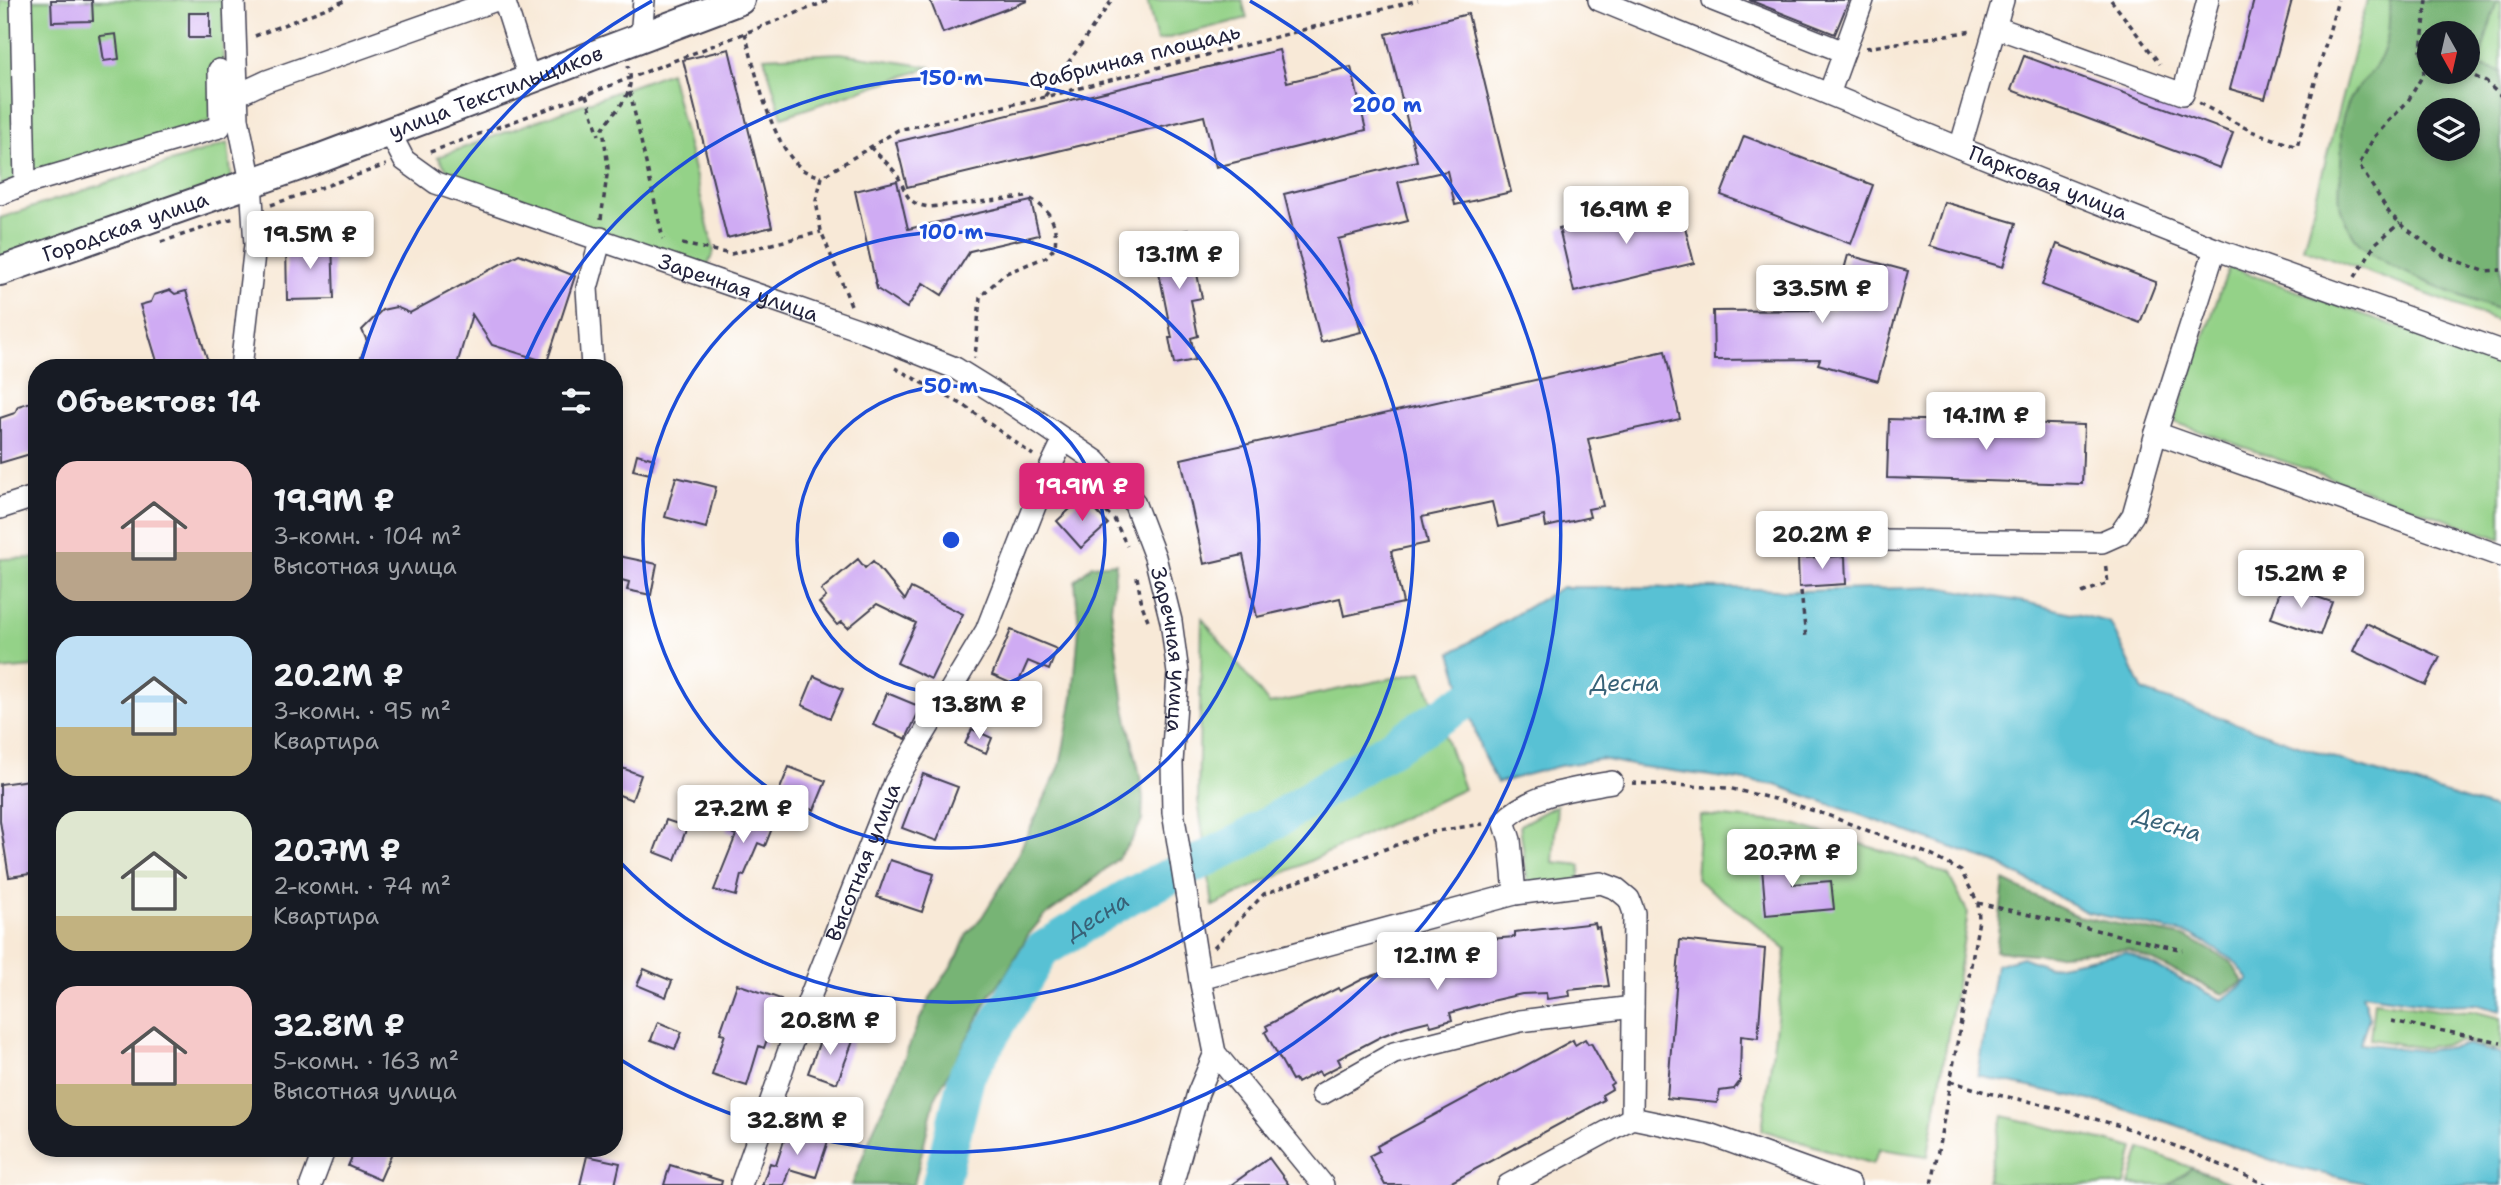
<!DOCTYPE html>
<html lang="ru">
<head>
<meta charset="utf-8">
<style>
	body { margin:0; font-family:"Shantell Sans",sans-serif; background:#20242c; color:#f1f3f6; height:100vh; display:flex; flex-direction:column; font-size:26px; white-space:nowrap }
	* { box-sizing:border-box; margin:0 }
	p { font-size:23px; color:#9ea1a6 }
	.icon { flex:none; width:38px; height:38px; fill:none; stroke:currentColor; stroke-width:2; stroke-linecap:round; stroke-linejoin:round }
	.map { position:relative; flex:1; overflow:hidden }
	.drawer { position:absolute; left:28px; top:359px; width:595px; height:798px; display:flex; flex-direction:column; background:#171b24; border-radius:28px; box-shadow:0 4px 10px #0003 }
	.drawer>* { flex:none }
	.needle { width:46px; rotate:172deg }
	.controls { position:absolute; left:2417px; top:21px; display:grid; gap:14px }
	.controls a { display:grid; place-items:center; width:63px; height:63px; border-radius:50%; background:#171b24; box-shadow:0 4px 10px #0003; font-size:35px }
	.price { position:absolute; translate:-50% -60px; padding:0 16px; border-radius:7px; background:#fff; color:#222; font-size:23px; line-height:46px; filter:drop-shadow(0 2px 4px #0008) }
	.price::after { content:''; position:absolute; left:50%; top:42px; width:21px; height:16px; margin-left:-10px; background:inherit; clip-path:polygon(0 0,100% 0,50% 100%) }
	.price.selected { background:#db2777; color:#fff }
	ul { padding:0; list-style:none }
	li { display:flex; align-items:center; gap:21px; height:175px; padding:0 28px }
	li span { display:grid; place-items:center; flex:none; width:196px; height:140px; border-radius:21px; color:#555 }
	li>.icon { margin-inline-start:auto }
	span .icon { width:84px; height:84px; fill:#fffc; stroke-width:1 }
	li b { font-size:30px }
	h2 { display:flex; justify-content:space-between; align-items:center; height:84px; padding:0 28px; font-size:30px }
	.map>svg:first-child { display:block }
	.green { fill:#94d288; stroke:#5b7a62; stroke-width:2; fill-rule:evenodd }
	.forest { fill:#77b474; stroke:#4c6b58; stroke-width:2; fill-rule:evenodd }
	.water { fill:#58c1d4; stroke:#3d7288; stroke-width:2 }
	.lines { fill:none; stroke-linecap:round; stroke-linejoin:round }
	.river { stroke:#58c1d4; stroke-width:37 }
	.building { fill:#cfabf3 }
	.minor-casing { stroke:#424052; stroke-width:24 }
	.major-casing { stroke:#424052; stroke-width:32 }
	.path { stroke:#424052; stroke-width:3.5; stroke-dasharray:5 5; stroke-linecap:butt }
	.minor { stroke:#fff; stroke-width:21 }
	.major { stroke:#fff; stroke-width:28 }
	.ring { fill:none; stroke:#1d4ed8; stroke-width:3.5 }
	.labels { text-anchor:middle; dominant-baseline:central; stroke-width:6; stroke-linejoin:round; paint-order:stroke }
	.street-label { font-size:21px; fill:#22223b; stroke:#fff }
	.water-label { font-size:23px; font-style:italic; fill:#386278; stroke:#fff }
	.centre { fill:#1d4ed8; stroke:#fff; stroke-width:3.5 }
	.ring-label { font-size:21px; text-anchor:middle; font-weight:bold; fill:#1d4ed8; stroke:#fff; stroke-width:6; stroke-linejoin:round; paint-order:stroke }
</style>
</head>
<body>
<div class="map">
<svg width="2501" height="1185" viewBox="0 0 2501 1185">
	<rect width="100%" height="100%" fill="#fff"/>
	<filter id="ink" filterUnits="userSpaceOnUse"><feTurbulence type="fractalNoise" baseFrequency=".0143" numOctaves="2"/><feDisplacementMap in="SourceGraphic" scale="14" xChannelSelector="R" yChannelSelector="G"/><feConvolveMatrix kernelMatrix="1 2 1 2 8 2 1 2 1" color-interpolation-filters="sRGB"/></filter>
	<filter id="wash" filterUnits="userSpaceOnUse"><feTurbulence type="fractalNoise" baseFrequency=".00686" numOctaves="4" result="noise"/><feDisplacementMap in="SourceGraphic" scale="28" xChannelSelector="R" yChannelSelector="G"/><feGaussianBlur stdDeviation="1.57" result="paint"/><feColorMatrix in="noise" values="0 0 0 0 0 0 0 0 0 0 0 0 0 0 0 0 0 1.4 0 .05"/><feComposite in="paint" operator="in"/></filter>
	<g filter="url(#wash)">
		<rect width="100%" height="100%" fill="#f8e9d7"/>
		<!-- green -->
		<path class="green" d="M0,0H223V117L0,185Z
			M1147,0H1242L1247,18L1157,41Z
			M2367,0H2501V322L2303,248ZM2429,33H2468V72H2429ZM2429,110H2468V149H2429Z
			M840,53L931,67L782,117L764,57Z
			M670,72L714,251L706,270L455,181L438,157Z
			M228,143L232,184L0,262V218Z
			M2229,267L2501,363V539L2174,422Z
			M36,558L33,667L0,670V559Z
			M1202,618L1269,704L1422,672L1464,789L1213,906L1198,800Z
			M1557,805L1553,862L1581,865L1579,881L1528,886L1520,825Z
			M1700,815L1790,823L1917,861L1949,876L1968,913L1928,1156L1880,1149L1873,1164L1762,1130L1786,950L1751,920L1696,879Z
			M2374,1001L2437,1010L2472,1011L2501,1018V1051L2460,1041L2423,1048L2370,1039Z
			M2003,1116L2134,1148L2125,1185H2005L1987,1181Z
			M2141,1148L2235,1185H2130Z"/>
		<!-- forest -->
		<path class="forest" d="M2389,0H2497L2478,65L2501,72V310C2471,301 2375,265 2358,242C2352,234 2344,219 2341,209C2337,195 2341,176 2341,161C2343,134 2336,128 2350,100C2355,89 2365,80 2373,70C2389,49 2390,26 2389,0ZM2468,33V72H2429V33ZM2468,110V149H2429V110Z
			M1116,563L1111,609L1124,704L1140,776L1143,798L1142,821L1131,841L1117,859L1081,890L1043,917L1028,935L1005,976L991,994L935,1098L914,1185H852L873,1130L893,1087L919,1021L932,995L958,956L967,934L982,917L1008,875L1060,766L1073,697L1079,628L1075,581L1092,565Z
			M2004,881L2077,916L2189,938L2231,962L2243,982L2223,994L2127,949L2048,955L1996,951Z
			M2192,1168L2235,1185H2168Z"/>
		<!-- water -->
		<path class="water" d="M1562,587L1733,588L1801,591L1939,587L2029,603L2110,622L2143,691L2358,766L2501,811V1011L2474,1004L2436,1005L2362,994L2369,1018L2360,1043L2424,1051L2465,1045L2501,1054V1185H2373L2285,1165L2176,1125L2103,1103L1978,1076L1996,965L2022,957L2048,967L2126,952L2222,1000L2249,980L2233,960L2192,935L2086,912L1998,864L1776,785L1636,766L1602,759L1559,766L1497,783L1481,750L1451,653Z"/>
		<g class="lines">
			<!-- river -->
			<path class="river" id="s1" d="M940,1185L967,1075L1042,950L1128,897L1244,840L1465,701L1516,693"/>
		</g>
		<g id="blocks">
			<!-- building -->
			<path class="building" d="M51,0H92L93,21L52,22Z
				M930,0H1027V1L943,33Z
				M1749,0H1849L1835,34Z
				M2254,0H2292L2265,99L2230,89Z
				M189,13H210V38H189Z
				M1468,14L1511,192L1455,205L1447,171L1398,182L1408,221L1338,239L1361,332L1321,342L1284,194L1417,161L1386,34Z
				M116,34L119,59L104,61L100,36Z
				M729,49L772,227L727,238L683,60Z
				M1279,50L1287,82L1351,67L1366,130L1216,167L1204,116L907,187L896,142Z
				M2024,56L2233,133L2220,168L2011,90Z
				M1744,136L1873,185L1851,244L1721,195Z
				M897,181L908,229L1031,201L1039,235L970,251L942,295L923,283L907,308L877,289L855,191Z
				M1678,199L1694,263L1574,292L1559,228Z
				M1944,202L2016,223L2003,267L1930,246Z
				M1188,230L1202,298L1191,300L1198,336L1191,338L1195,360L1174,364L1169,338H1172L1152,237Z
				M332,242L334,299L287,300L286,243Z
				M2057,244L2156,282L2140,323L2042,285Z
				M519,254L575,276L547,362L492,345L472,314L456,368H357L367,341L362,330L382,310L396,307L410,313Z
				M1848,255L1908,271L1878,381L1818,364L1820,359L1714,360L1713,311L1833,310Z
				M170,290L175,294L186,291L210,368H159L140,305L151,302L154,295Z
				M1665,351L1680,419L1588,439L1603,506L1588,509L1590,517L1546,527L1544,516L1498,527L1492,502L1422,517L1428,543L1391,551L1403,603L1344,616L1340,598L1257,617L1243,555L1204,564L1181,459Z
				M37,400V452L0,463V418L15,413L18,406Z
				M1889,419L2084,425L2082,484L1887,478Z
				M637,454L654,459L650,474L633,470Z
				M676,477L716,487L706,528L665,517Z
				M1083,497L1108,524L1081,548L1057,521Z
				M614,555L657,564L651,595L627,590L629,582L614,578Z
				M1845,556L1846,584L1799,587L1798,558Z
				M858,559L865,568L873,561L905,600L911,588L963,614L931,679L897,663L916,623L877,604L848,628L842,622L837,625L819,603L826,597L821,590Z
				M2282,585L2332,602L2320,635L2271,618Z
				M2366,623L2440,657L2426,685L2353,651Z
				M1011,630L1057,649L1049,670L1028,661L1017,686L992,675Z
				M814,676L843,689L830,718L802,705Z
				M887,693L921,707L906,739L873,725Z
				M972,729L992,738L986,753L965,744Z
				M614,765L641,775L632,800L614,793Z
				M789,767L826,781L814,810L777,796Z
				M923,774L958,787L937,841L902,828Z
				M37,779V809H34L37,830V873L9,877L0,821V784Z
				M737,803L776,818L765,846L758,843L744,876L741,875L736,896L714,890L736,835L726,831Z
				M666,820L687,827L675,860L654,852Z
				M1791,854L1793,884L1831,881L1834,909L1766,915L1761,856Z
				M890,860L934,874L922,912L877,897Z
				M1595,923L1596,928L1599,927L1609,986L1569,990L1570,996L1547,999L1546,993L1522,994L1495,1000L1450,1013L1452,1020L1431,1026L1429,1021L1405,1027L1382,1036L1338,1059L1341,1065L1321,1075L1319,1071L1297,1083L1295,1079L1292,1080L1265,1032L1268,1030L1266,1026L1299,1008L1338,988L1340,991L1363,979L1387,971L1386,967L1463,942L1465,947L1489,939L1515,937V932Z
				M1680,940L1765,949L1758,1038L1741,1036L1740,1081L1734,1089L1720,1091L1717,1103L1667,1098Z
				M644,969L672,981L666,997L637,985Z
				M737,984L781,999L764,1048L759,1046L747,1086L712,1075L725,1034L720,1033Z
				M658,1022L682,1032L675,1049L651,1040Z
				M824,1030L853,1041L837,1083L808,1073Z
				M1585,1039L1588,1044L1591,1043L1613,1083L1610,1085L1612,1089L1602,1095L1604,1100L1446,1185H1385L1369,1156L1379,1151L1377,1146L1573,1040L1575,1045Z
				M788,1128L828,1141L816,1177L789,1169L784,1185H762L770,1163L776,1165Z
				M356,1148H394L380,1180L348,1166Z
				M587,1156L620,1163L615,1185H580Z
				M1269,1158L1289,1185H1231Z
				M670,1165L722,1181L721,1185H664Z"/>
		</g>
	</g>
	<g filter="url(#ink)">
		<use href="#blocks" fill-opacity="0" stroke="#424052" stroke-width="2"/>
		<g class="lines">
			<defs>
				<g id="minor">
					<path d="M21,0L25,184"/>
					<path d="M234,0L238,119L251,182L255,245L241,368"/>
					<path d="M504,0L530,81"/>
					<path id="s2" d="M1599,0L1960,148L2215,249L2501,351"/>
					<path d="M1713,0L1844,52"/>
					<path d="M1995,27L2183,94L2208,0"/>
					<path d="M641,38L644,0"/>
					<path d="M1829,94L1863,0"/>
					<path d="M237,95L267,81L496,0"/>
					<path id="s3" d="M390,133L404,160L436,183L860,330L955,368L1005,399L1096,461L1134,502L1155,557L1171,621L1178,673L1172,763L1173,812L1200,979L1215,1053L1323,1185"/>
					<path d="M1960,148L2003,0"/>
					<path d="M0,194L25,184L220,127L219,70"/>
					<path d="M2215,249L2156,433L2501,556"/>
					<path d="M592,368L587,288L601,238"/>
					<path d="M0,508L37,496"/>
					<path d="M1773,539L2102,542L2120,534L2133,515L2156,433"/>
					<path d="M1515,894L1510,840L1504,821C1532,793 1573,789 1612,782"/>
					<path d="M1200,979L1515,894L1601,883L1617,889L1629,899L1634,913L1632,1118"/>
					<path d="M1322,1094L1394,1053L1520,1021L1633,1007"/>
					<path d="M311,1185L325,1148"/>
					<path id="s4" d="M741,1185L789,1050L895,782L986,631L1049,470L1064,439"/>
					<path d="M1172,1185L1198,1093L1215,1053"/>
					<path d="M1508,1185L1632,1118L1709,1134L1850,1185"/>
				</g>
				<g id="major">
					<path id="s5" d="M0,271L313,161L740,0"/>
				</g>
			</defs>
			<!-- minor casing -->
			<use href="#minor" class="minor-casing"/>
			<!-- major casing -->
			<use href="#major" class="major-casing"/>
			<!-- path -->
			<path class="path" d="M2111,0L2160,64
				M2427,0L2421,50L2424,73L2408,101L2374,137L2359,165L2390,214L2408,230L2444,256L2484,271L2501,270
				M745,33C756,72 770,143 802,169C807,173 816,175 822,177
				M255,36L347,0
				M1866,48L1972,31
				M2466,72L2486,82L2501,96
				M630,92L663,239
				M586,95L599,135
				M1045,96L1112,0
				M2199,103L2251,131L2297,147L2338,0
				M870,147C878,155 888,163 895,172C908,190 902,203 929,207L1027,197C1049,208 1058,222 1055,247L1046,257L1004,274L980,297L975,358
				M430,152L586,95L830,0
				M271,205L386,165
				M601,219L608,168L603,128C618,107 637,93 628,66
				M161,242L234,218
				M682,244L731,254L821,232
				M2355,277L2376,243L2400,223
				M851,305L821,231L816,201L822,177L898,130L1045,97L1418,0
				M895,368L965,406L1033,455
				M1067,481L1080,489L1114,519L1127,546
				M1137,577L1142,605L1148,620
				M1801,591L1806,638
				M2082,593L2108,583L2105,562
				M1632,783L1728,788L1783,801L1827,815L1929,854L1961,871L1978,903L1979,920L1932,1185
				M1978,903L2183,950
				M1214,947L1264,894L1431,832L1483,824
				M2391,1021L2501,1042
				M1950,1081L1988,1093L2037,1103L2124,1127L2191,1152L2267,1185"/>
			<!-- minor -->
			<use href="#minor" class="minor"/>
			<!-- major -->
			<use href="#major" class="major"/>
		</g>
	</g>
	<!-- distance rings -->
	<g class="ring">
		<circle cx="951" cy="540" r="154"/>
		<circle cx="951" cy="540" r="308"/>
		<path d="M523 367A462 462 0 1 1 616 858"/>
		<path d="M360 365A616 616 0 0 1 652 1M1250 1A616 616 0 1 1 616 1057"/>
	</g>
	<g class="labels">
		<!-- street labels -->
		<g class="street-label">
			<text transform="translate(1135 57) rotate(-14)">Фабричная площадь</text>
			<text stroke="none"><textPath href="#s5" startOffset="527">улица Текстильщиков</textPath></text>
			<text stroke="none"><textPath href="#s2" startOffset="485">Парковая улица</textPath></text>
			<text stroke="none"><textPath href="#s5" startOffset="133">Городская улица</textPath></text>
			<text stroke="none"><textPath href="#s3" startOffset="390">Заречная улица</textPath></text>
			<text stroke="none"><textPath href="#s3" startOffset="999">Заречная улица</textPath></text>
			<text stroke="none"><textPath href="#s4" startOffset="345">Высотная улица</textPath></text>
		</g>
		<!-- water labels -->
		<g class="water-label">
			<text x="1625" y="683">Десна</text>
			<text transform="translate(2168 824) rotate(17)">Десна</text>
			<text stroke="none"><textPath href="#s1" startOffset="324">Десна</textPath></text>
		</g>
	</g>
	<circle cx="951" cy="540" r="10" class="centre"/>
	<g class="ring-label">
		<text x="951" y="85">150 m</text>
		<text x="1387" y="112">200 m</text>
		<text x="951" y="239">100 m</text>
		<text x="951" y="393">50 m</text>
	</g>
</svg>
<div class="controls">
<a><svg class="needle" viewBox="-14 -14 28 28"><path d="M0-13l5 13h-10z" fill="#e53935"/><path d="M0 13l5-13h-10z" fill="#9ea1a6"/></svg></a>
<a><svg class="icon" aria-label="layers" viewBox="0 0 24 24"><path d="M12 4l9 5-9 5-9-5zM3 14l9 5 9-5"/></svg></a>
</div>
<b class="price" style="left:1626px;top:246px">16.9M ₽</b>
<b class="price" style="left:310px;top:271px">19.5M ₽</b>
<b class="price" style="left:1179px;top:291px">13.1M ₽</b>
<b class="price" style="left:1822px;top:325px">33.5M ₽</b>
<b class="price" style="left:1986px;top:452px">14.1M ₽</b>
<b class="price selected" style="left:1082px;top:523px">19.9M ₽</b>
<b class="price" style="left:1822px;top:571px">20.2M ₽</b>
<b class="price" style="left:2301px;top:610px">15.2M ₽</b>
<b class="price" style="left:979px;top:741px">13.8M ₽</b>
<b class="price" style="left:743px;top:845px">27.2M ₽</b>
<b class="price" style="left:1792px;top:889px">20.7M ₽</b>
<b class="price" style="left:1437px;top:992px">12.1M ₽</b>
<b class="price" style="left:830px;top:1057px">20.8M ₽</b>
<b class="price" style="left:797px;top:1157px">32.8M ₽</b>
<section class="drawer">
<h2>Объектов: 14<svg class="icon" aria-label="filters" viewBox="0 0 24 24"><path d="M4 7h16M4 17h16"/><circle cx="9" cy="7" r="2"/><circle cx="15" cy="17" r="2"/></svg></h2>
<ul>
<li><span style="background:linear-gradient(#f6c9c9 65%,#b9a48a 0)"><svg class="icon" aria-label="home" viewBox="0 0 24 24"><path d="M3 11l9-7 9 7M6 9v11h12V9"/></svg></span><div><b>19.9M ₽</b><p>3-комн. · 104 m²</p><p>Высотная улица</p></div></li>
<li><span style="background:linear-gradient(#bfe0f5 65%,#c2b280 0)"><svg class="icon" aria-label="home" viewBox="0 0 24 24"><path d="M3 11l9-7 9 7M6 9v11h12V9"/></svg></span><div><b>20.2M ₽</b><p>3-комн. · 95 m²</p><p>Квартира</p></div></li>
<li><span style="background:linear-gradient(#dfe7d0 75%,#c2b280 0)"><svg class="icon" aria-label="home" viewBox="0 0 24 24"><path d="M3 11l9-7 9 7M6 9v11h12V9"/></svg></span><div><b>20.7M ₽</b><p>2-комн. · 74 m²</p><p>Квартира</p></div></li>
<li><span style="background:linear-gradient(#f6c9c9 70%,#c2b280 0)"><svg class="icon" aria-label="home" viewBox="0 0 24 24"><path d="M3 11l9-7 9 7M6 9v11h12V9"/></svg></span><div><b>32.8M ₽</b><p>5-комн. · 163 m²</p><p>Высотная улица</p></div></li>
</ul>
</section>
</div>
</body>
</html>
